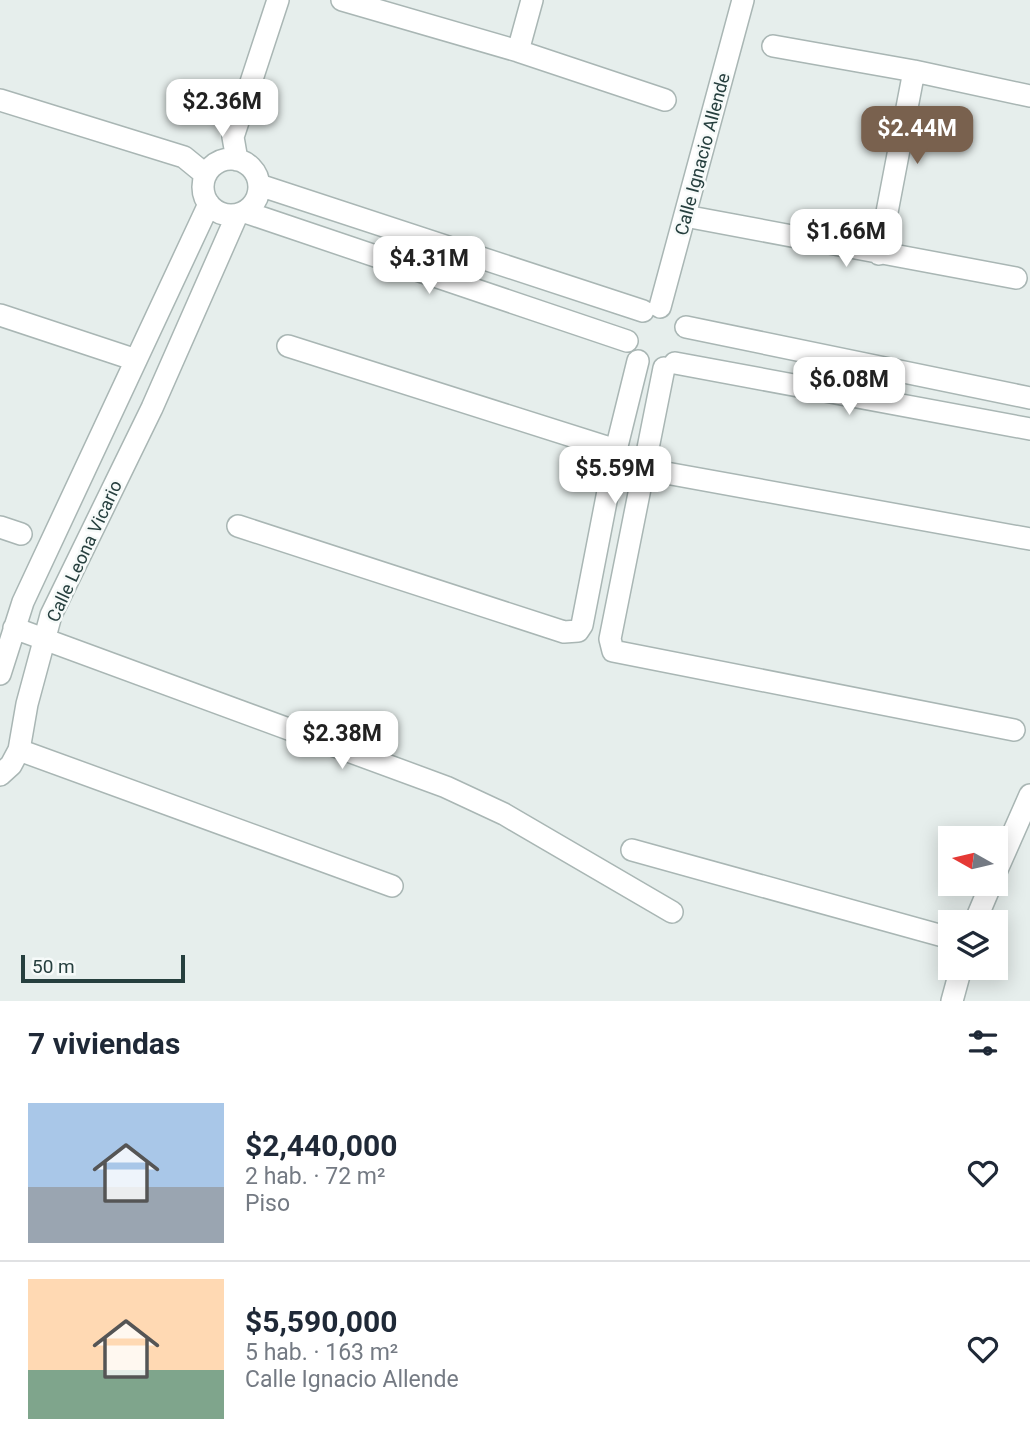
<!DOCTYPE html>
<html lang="es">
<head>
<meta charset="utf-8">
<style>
	body { margin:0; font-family:Roboto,sans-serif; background:#f6f6f7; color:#1f2937; height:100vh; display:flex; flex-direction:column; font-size:26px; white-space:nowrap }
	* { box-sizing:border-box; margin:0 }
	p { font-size:23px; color:#747a83 }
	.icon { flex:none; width:38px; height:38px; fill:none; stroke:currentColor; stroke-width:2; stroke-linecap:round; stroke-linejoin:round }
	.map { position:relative; height:1001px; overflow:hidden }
	.sheet { display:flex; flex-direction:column; background:#fff; flex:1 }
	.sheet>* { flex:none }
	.needle { width:46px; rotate:278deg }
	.buttons { position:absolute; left:938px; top:826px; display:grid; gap:14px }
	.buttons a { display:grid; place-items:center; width:70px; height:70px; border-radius:0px; background:#fff; box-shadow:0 4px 18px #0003; font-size:35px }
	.scale { position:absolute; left:21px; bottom:18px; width:164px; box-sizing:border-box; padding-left:7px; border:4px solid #263f3e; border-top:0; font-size:19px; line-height:24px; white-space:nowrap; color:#263f3e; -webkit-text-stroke:5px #f6faf9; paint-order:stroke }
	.price { position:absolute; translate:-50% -60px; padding:0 16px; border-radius:14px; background:#fff; color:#222; font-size:23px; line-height:46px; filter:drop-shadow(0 2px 4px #0008) }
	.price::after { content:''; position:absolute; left:50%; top:42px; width:21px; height:16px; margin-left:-10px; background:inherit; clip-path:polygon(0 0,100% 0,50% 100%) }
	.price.on { background:#79614e; color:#fff }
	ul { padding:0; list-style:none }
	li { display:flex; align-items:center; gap:21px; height:175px; padding:0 28px }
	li+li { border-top:2px solid #e0e1e3 }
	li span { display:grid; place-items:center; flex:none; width:196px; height:140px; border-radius:0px; color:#555 }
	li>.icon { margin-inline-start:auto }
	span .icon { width:84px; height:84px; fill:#fffc; stroke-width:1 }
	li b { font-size:30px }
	h2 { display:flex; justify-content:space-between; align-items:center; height:84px; padding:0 28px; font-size:30px }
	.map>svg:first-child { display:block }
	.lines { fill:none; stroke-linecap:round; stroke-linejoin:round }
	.minor-casing { stroke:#a9b6b4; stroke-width:24 }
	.minor { stroke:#fff; stroke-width:21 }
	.labels { text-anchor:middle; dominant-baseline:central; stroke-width:5; stroke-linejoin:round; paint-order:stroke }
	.street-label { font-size:18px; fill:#263f3e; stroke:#f6faf9 }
</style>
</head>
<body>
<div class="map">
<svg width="1030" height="1001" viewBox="0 0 1030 1001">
	<rect width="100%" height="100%" fill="#e6eeec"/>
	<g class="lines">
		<defs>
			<path id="minor" d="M342,0L518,51L665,100
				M773,46L914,71L1030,96
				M518,51L532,0
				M0,100L184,157L206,175
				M203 187a28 28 0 1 1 56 0a28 28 0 1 1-56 0Z
				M237,160L233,137L278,0
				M259,185L643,311
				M245,212L627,341
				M685,216L1016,278
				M879,254L914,71
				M660,307L743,0
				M0,315L136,360
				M686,327L1030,398
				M288,346L616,450
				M675,363L1030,429
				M664,368L610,639L613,651L1014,730
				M644,469L1030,539
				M238,526L564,632L578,631L582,625L616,450L638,361
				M0,527L21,534
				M14,628L446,787L504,814L672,912
				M0,674L23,602L209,204
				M19,750L392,886
				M0,775L11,765L19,750L27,704L51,615L152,408L237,215
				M632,850L950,938
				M996,872L1030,795
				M975,922L991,884
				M952,1001L961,968"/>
		</defs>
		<!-- minor casing -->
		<use href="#minor" class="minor-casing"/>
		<!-- minor -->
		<use href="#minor" class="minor"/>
	</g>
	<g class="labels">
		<!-- street labels -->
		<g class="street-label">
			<text transform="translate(702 154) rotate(-75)">Calle Ignacio Allende</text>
			<text transform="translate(84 551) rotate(-65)">Calle Leona Vicario</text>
		</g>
	</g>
</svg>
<div class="buttons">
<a><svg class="needle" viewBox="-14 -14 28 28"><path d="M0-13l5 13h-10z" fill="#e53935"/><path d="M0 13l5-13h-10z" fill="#747a83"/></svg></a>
<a><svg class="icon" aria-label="layers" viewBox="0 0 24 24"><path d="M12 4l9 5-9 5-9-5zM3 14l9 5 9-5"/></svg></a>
</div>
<div class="scale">50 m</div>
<b class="price" style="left:222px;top:139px">$2.36M</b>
<b class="price on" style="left:917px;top:166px">$2.44M</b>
<b class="price" style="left:846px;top:269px">$1.66M</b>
<b class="price" style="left:429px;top:296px">$4.31M</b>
<b class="price" style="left:849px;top:417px">$6.08M</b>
<b class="price" style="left:615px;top:506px">$5.59M</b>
<b class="price" style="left:342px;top:771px">$2.38M</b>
</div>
<section class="sheet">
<h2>7 viviendas<svg class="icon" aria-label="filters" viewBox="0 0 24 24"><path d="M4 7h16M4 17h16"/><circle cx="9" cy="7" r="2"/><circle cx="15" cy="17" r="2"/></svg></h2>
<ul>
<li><span style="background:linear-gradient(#a9c7e8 60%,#9aa5b1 0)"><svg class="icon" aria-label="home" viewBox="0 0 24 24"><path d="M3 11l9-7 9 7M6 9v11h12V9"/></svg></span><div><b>$2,440,000</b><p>2 hab. · 72 m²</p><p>Piso</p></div><svg class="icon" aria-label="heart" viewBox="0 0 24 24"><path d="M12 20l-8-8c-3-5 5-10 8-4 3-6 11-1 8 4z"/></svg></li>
<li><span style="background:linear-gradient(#ffd9b3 65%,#7fa58c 0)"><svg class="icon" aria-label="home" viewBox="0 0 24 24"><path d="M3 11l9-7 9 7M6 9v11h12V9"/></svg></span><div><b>$5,590,000</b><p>5 hab. · 163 m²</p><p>Calle Ignacio Allende</p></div><svg class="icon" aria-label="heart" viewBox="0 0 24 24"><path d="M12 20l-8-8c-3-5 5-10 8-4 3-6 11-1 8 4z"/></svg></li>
</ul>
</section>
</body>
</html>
